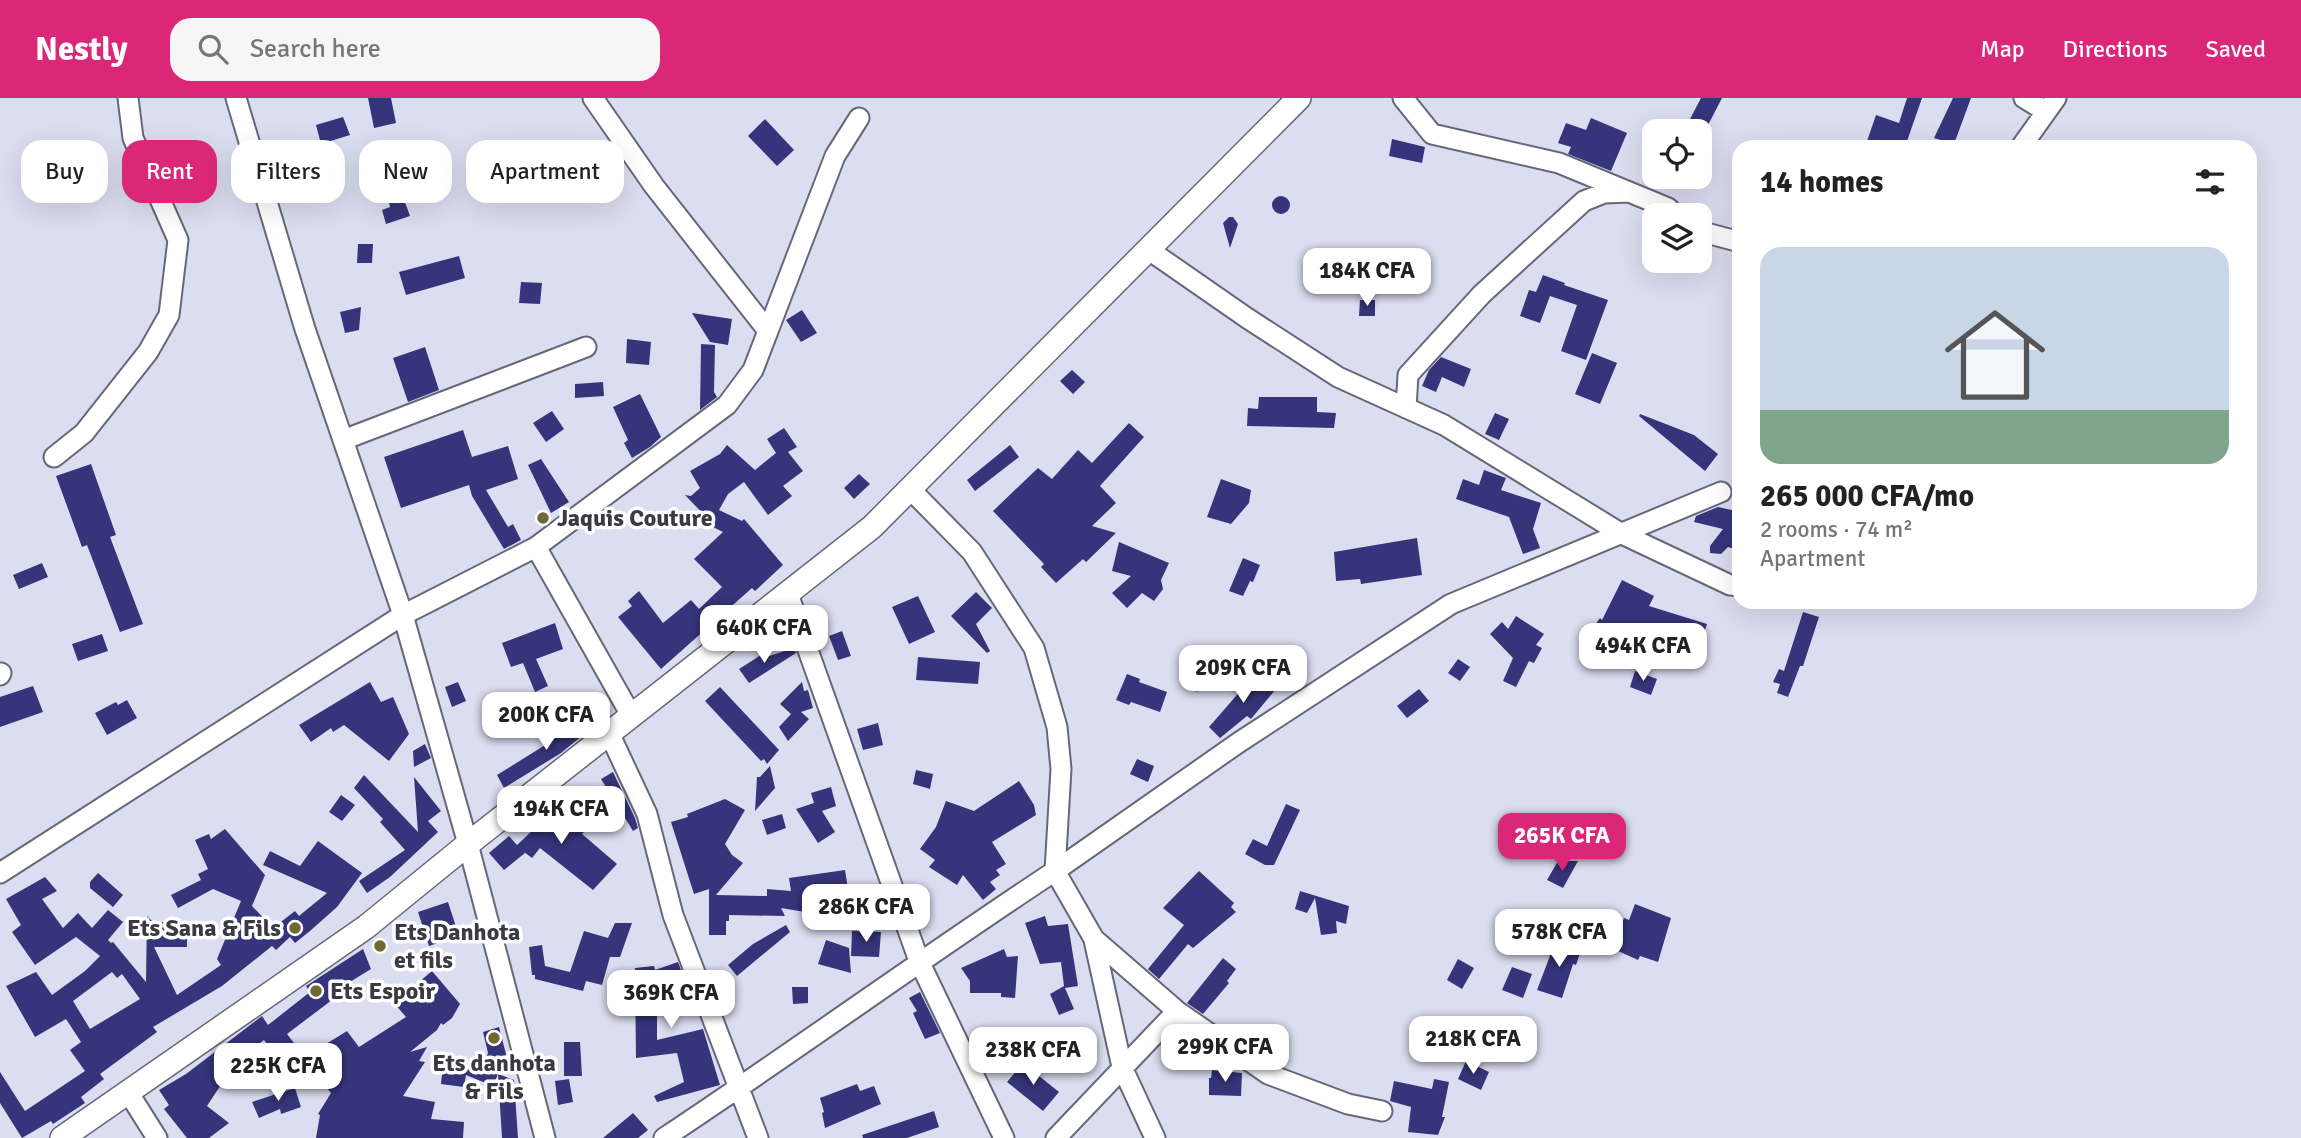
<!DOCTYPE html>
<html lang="en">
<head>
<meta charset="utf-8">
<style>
	body { margin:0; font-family:Signika,sans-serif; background:#f6f6f6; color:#222; height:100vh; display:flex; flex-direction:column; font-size:26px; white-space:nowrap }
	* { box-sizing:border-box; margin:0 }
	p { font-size:23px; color:#767676 }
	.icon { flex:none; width:38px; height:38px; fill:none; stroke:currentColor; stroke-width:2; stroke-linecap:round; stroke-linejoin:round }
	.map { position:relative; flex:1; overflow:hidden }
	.sheet { position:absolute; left:1732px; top:42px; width:525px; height:469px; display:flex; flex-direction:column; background:#fff; border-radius:21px; box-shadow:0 7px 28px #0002 }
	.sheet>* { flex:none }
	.guide { position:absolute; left:21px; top:42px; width:665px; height:63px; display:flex; gap:14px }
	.controls { position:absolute; left:1642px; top:21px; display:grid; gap:14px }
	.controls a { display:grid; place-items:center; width:70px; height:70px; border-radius:14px; background:#fff; box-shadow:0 7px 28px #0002; font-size:35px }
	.price { position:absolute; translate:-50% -60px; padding:0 16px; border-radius:14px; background:#fff; color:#222; font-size:23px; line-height:46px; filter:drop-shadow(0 2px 4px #0008) }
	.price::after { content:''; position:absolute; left:50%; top:42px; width:21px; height:16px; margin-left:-10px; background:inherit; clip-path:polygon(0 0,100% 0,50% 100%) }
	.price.current { background:#db2777; color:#fff }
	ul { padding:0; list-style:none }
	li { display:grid; align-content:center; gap:14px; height:371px; padding:0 28px }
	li+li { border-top:2px solid #e0e0e0 }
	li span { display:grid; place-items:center; height:217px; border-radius:21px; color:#555 }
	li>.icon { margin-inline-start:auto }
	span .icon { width:126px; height:126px; fill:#fffc; stroke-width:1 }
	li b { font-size:30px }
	h2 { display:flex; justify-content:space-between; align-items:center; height:84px; padding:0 28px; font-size:30px }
	.chip { padding:0 24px; border-radius:21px; background:#fff; box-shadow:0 7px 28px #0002; font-size:24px; line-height:63px }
	.chip.current { background:#db2777; color:#fff }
	header { display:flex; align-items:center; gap:42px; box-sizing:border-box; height:98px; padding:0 35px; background:#db2777; color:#fff }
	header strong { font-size:33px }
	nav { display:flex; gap:38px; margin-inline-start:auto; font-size:24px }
	.search { width:490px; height:63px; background:#f6f6f6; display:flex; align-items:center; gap:18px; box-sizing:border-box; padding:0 24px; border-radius:21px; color:#767676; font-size:26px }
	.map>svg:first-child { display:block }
	.building { fill:#36357b; fill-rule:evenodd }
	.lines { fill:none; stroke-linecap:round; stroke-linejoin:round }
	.minor-casing { stroke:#666879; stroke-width:23 }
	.tertiary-casing { stroke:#666879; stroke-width:26 }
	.minor { stroke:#fff; stroke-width:19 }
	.tertiary { stroke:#fff; stroke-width:23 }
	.poi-dot { fill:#706734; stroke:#fff; stroke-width:2.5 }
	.labels { text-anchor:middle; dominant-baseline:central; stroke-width:7; stroke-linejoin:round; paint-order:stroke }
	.poi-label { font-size:24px; font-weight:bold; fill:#393a42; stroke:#fff; text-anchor:start }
</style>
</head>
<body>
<header>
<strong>Nestly</strong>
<div class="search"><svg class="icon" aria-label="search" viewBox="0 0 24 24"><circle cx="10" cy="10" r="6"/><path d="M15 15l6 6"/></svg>Search here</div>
<nav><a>Map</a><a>Directions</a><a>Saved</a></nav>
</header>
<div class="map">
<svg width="2301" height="1040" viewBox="0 0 2301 1040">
	<rect width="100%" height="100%" fill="#dbddf0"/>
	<!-- building -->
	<path class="building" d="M368,0H391L396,25L374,30Z
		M1701,0H1722L1706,31L1689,23Z
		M1907,0H1922L1905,49H1865L1876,17L1899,25Z
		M1953,0H1971L1954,46L1934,40Z
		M343,19L350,37L321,46L316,27Z
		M1591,20L1627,35L1611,73L1568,56L1571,49L1558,45L1566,25L1586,32Z
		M765,21L794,52L777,68L748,38Z
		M1392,41L1425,49L1422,65L1389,58Z
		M402,96L410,118L386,126L382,112L390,109L388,100Z
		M1272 107a9 9 0 1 1 18 0a9 9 0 1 1-18 0Z
		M1229,119H1233L1238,126L1230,150L1223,125Z
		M358,146H373L372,165H357Z
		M459,158L465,180L406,197L399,174Z
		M1543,177L1565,185L1564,187L1608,202L1586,262L1561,253L1577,207L1550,198L1540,225L1520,218L1529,192L1536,194Z
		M521,184L542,185L540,206L519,205Z
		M1360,202H1375V218H1359Z
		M361,209L359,232L345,235L340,214Z
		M802,212L817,235L801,244L786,222Z
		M692,215L732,221L728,247L710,244Z
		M627,241L651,244L649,267L626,265Z
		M701,246L715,247L714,294L717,299L700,312Z
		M425,249L439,292L408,304L393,260Z
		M1592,255L1617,265L1600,306L1575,296Z
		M1441,259L1471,271L1464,289L1442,279L1436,294L1422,288L1429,272Z
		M1072,272L1085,284L1073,296L1060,283Z
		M603,284L604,298L575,300V286Z
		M640,296L661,339L650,349L632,360L624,345L628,342L613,309Z
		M1259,299H1317V314L1336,315L1334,330L1247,328L1248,310L1258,311Z
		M552,313L564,331L546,344L533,325Z
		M1495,315L1509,321L1499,342L1485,336Z
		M1640,316L1694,337L1718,356L1705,373L1639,318Z
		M1129,325L1144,339L1100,388L1116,405L1092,428L1116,435L1086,464L1083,461L1056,485L1041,469L1044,466L993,413L1038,370L1052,381L1078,352L1092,365Z
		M784,330L797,349L788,354L803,373L783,388L792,398L768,417L744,384L728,396L719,412L742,423L744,421L783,467L755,493L752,490L661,571L618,519L632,508L628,503L639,493L663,525L691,502L699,511L722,489L694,461L723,434L707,426L709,422L685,397L691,398L700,390L690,373L720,356L727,347L755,372L776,355L767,341Z
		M463,332L472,359L508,348L518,381L486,392L508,429L513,426L521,442L504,451L472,398L469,387L401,410L384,359Z
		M1010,347L1019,359L975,393L967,382Z
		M541,361L569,404L551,415L528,367Z
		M91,366L116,437L110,439L143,526L120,534L87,447L82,449L56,378Z
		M1484,372L1506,380L1501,392L1541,405L1533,431L1540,450L1523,456L1509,419L1456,401L1463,381L1479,387Z
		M859,376L870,386L854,401L844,390Z
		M1221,381L1251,392L1249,405L1231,426L1207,419Z
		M1718,409L1736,413L1740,409V453L1728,449L1721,456L1710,455V448L1723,431L1694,424L1696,418Z
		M1417,440L1422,477L1361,486L1360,481L1336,483L1334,454Z
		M1119,444L1169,465L1161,482L1163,491L1154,503L1142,495L1127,510L1112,495L1131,478L1112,473Z
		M1243,460L1260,467L1253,484L1250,483L1243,498L1229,493Z
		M42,465L48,479L19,491L13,477Z
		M1622,482L1654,498L1649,508L1707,526L1700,546L1667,533L1666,536L1638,528L1635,534L1623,528L1603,558L1583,544L1600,520L1602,522Z
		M976,494L992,510L976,526L990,553L987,555L951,518Z
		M918,498L935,534L909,546L892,509Z
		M1803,514L1819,519L1803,568H1800L1788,599L1777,595L1780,586L1773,584L1779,571L1784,573Z
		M1516,518L1544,536L1536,547L1542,550L1534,565L1529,563L1516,589L1503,583L1513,560L1490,536L1502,524L1508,531Z
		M555,525L563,551L536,561L548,588L535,594L523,565L511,569L502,545Z
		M842,533L851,558L838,562L829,538Z
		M102,536L108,553L78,563L72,546Z
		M794,550L796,555L749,585L739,571L761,557L763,560Z
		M1206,554L1220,566L1197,594L1182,582Z
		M918,559L980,564L978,586L916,582Z
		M1458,561L1470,569L1460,583L1448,575Z
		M1635,573L1657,581L1651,597L1630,589Z
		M1256,575L1276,591L1251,621L1247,618L1220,640L1209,629Z
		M1127,576L1140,581L1139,584L1167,594L1160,614L1131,604L1129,607L1116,602Z
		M370,584L381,604L393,599L409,636L389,663L344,627L333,634L331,630L311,644L299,627Z
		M458,584L466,603L452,609L445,589Z
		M802,584L804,593L808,592L813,610L801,614L809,621L788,643L779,629L791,616L780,606Z
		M33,588L43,614L0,629V599Z
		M720,589L779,652L767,666L764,661L761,663L705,603Z
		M1419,591L1429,603L1407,620L1397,608Z
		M127,602L137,620L107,637L95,615L116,604L118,607Z
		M585,617L594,628L561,655L504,690L497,677L550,644Z
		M878,625L883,647L863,652L857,631Z
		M425,646L431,660L414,669L413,653Z
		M1137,661L1154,668L1148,684L1130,676Z
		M770,668L775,690L755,713L757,679H760Z
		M916,672L933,676L930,691L913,686Z
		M613,674L635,720L638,730L633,733L601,681Z
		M364,677L418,734L414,679L441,713L428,723L438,734L390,779L367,795L359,783L405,752L380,724L383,721L354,690Z
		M1019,683L1034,707L1036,717L992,744L1006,766L996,772L1000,777L990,784L996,791L983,802L963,777L957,787L929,769L935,762L920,751L936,729L946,703L974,713Z
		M831,689L836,708L822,713L835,734L818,745L796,711L814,705L811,695Z
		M341,697L355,707L342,723L329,714Z
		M566,701L593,725L582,736L617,766L593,792L540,750L532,760L520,751L525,755L504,772L489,755L509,738L517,747Z
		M725,701L745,712L725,746L732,757L743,765L716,797L767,798V791L791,793L789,780L845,772L850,804H825L823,817L781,810L785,818L729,817V823H726V837H709V791L694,796L671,724L688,719L687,716Z
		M1286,706L1300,712L1274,767H1265L1245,756L1253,741L1267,748Z
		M782,716L786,730L767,737L762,722Z
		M225,731L265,777L252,808L273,830L295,813L299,818L327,795L263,767L270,753L300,768L318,743L362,775L337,809L310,833L295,845L290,839L276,852L272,848L222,888L153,929L157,934L100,976L104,981L81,999L85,1005L53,1026L51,1023L22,1040L0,1005V974L25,1013L85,973L70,952L81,944L66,921L35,939L6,888L36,874L52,897L85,873L100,858L76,839L35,867L12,834L21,827L6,801L45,779L57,793L42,801L63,830L78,815L92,830L108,812L123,824L108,842L111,845L113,844L146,884L147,818L153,824H187V849H154L177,897L221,867L217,861L241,803L213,791L178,810L171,797L201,782L198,776L208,771L195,742L209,736L211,741ZM112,874L117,880L122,876L140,901L90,931L73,903Z
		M1558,763H1578L1563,790L1547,782Z
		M1199,773L1234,805L1231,809L1236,814L1193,850L1188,846L1159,881L1148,871L1184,827L1163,810Z
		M98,775L123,797L113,809L90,790V784Z
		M1300,793L1349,808L1346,826L1336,823L1337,835L1321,837L1315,800L1307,815L1295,811Z
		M448,804L459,838L429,848L418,814Z
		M1635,806L1671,820L1658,864L1640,858L1638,862L1616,852L1621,841L1616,839L1624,820L1629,822Z
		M1045,818L1048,828L1068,826L1078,888L1065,890L1074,911L1059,917L1050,896L1064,888L1061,864L1040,866L1025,825Z
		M615,825H632L620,859H610L602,887L586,883L583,893L535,881V877H532L529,849L542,847L545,868L570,874L584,833L608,840Z
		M786,827L790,834L737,878L728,867L753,846Z
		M852,833L881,834L879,859L851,858Z
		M826,842L849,850L851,875L818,866Z
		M1556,842L1581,852L1576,867L1573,866L1562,900L1537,892Z
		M363,851L371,871L332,895L335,899L328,905L287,936L305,959L347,933L359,949L406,919L394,905L432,873L460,906L452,920L443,927L441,925L437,932L410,954L427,949L419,963L425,964L403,998L435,1004L431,1021L464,1024L463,1040H316L320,1017L318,1016L331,995L314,974L295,990L282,974L287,970L264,942L222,972L228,976L207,1008L229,1025L209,1040H187L164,1011L169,1007L159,992L186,976L262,918L268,927L310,894L306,888Z
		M1004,851L1007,859L1018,858L1015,900L1001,899V895H970V883L961,870Z
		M1223,860L1236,871L1227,883L1229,885L1203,916L1187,905Z
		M1458,861L1474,870L1462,891L1447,882Z
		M678,864L692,901L657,915V942L703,931L720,987L657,1004L654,998L684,984L677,955L636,960L635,870L654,868L655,872Z
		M1512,869L1532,876L1523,900L1502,892Z
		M792,889H808V905L793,906Z
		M920,894L940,935L925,941L913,915L917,913L909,900Z
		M499,929L506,956L498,976L514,982L518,1040H502L498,976L493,988L466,977L464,989L441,986L443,966L482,970L488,955L483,934Z
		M564,944H580L582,978H564Z
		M1466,963L1489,974L1481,992L1458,981Z
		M1023,965L1059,994L1043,1013L1007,984Z
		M1212,972L1242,975L1241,998L1209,997V980H1211Z
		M569,981L573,1004L558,1007L555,983Z
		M1434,981L1449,984L1442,1019H1445L1438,1037L1408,1034L1411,1009L1390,1003L1394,983L1432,991Z
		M857,986L860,993L874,988L881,1006L825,1030L822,1015L824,1014L820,1000Z
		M295,990L301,1009L281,1016L280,1011L259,1020L252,1004Z
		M934,1013L939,1029L907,1040H863L862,1037Z
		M633,1015L648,1032L638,1040H603Z"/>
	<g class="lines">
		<defs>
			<path id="minor" d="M236,0L305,231L403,517L468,746L545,1040
				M1403,0L1432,36L1559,65L1668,110L1675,117
				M2024,0L2045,13
				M2021,49L2056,0
				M1699,133L1740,144
				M1149,152L1247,220L1338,279L1444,327L1622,436L1730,487L1740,488
				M768,233L835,58L859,20
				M1406,310L1408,277L1482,196L1584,103L1604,95L1629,94
				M343,342L586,249
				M54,359L84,335L148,254L169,217L178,142L133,40L128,0
				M910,391L972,454L1034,550L1057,629L1061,671L1055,773L1238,645L1451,506L1721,394
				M536,449L632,619
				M788,496L919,863L1004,1040
				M0,577L1,575
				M610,637L647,716L673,817L758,1040
				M0,775L403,517L536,449L727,307L753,272L768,233L654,88L593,0
				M1094,842L1122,969L1155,1040
				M128,994L157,1040
				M664,1040C795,953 923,860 1055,773L1094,841L1177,913L1268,976L1348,1006L1382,1013
				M1056,1040L1177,913"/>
			<path id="tertiary" d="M62,1040L366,829L468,746L872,429L1299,0"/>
		</defs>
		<!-- minor casing -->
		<use href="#minor" class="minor-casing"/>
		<!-- tertiary casing -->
		<use href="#tertiary" class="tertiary-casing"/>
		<!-- minor -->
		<use href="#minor" class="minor"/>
		<!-- tertiary -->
		<use href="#tertiary" class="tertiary"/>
	</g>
	<!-- markers -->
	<g class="poi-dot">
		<circle cx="543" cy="420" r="7"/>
		<circle cx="295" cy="830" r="7"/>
		<circle cx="380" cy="848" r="7"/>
		<circle cx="316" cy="893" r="7"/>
		<circle cx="494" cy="940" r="7"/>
	</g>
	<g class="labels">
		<!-- poi labels -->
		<g class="poi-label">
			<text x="557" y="420">Jaquis Couture</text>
			<text x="281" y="830" text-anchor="end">Ets Sana &amp; Fils</text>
			<text x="394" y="834">Ets Danhota<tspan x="394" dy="28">et fils</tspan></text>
			<text x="330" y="893">Ets Espoir</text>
			<text x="494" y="965" text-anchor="middle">Ets danhota<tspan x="494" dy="28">&amp; Fils</tspan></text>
		</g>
	</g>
</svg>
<div class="controls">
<a><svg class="icon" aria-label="locate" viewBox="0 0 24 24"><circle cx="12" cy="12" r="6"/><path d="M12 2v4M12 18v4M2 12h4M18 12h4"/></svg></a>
<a><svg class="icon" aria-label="layers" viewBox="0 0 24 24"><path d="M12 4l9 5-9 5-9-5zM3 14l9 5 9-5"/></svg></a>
</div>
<b class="price" style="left:1367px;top:210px">184K CFA</b>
<b class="price" style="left:764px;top:567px">640K CFA</b>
<b class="price" style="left:1643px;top:585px">494K CFA</b>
<b class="price" style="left:1243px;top:607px">209K CFA</b>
<b class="price" style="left:546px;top:654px">200K CFA</b>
<b class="price" style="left:561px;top:748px">194K CFA</b>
<b class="price current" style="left:1562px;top:775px">265K CFA</b>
<b class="price" style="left:866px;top:846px">286K CFA</b>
<b class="price" style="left:1559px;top:871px">578K CFA</b>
<b class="price" style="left:671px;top:932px">369K CFA</b>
<b class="price" style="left:1473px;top:978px">218K CFA</b>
<b class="price" style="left:1225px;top:986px">299K CFA</b>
<b class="price" style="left:1033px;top:989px">238K CFA</b>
<b class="price" style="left:278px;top:1005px">225K CFA</b>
<div class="guide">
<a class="chip">Buy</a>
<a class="chip current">Rent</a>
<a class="chip">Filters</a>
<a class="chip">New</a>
<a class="chip">Apartment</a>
</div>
<section class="sheet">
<h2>14 homes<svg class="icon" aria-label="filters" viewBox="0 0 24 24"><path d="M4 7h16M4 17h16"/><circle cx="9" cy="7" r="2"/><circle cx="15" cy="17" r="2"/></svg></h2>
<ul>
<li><span style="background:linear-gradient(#c9d6e8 75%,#7fa58c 0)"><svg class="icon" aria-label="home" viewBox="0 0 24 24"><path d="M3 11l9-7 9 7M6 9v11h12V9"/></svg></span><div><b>265 000 CFA/mo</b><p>2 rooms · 74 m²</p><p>Apartment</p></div></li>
</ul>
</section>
</div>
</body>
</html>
